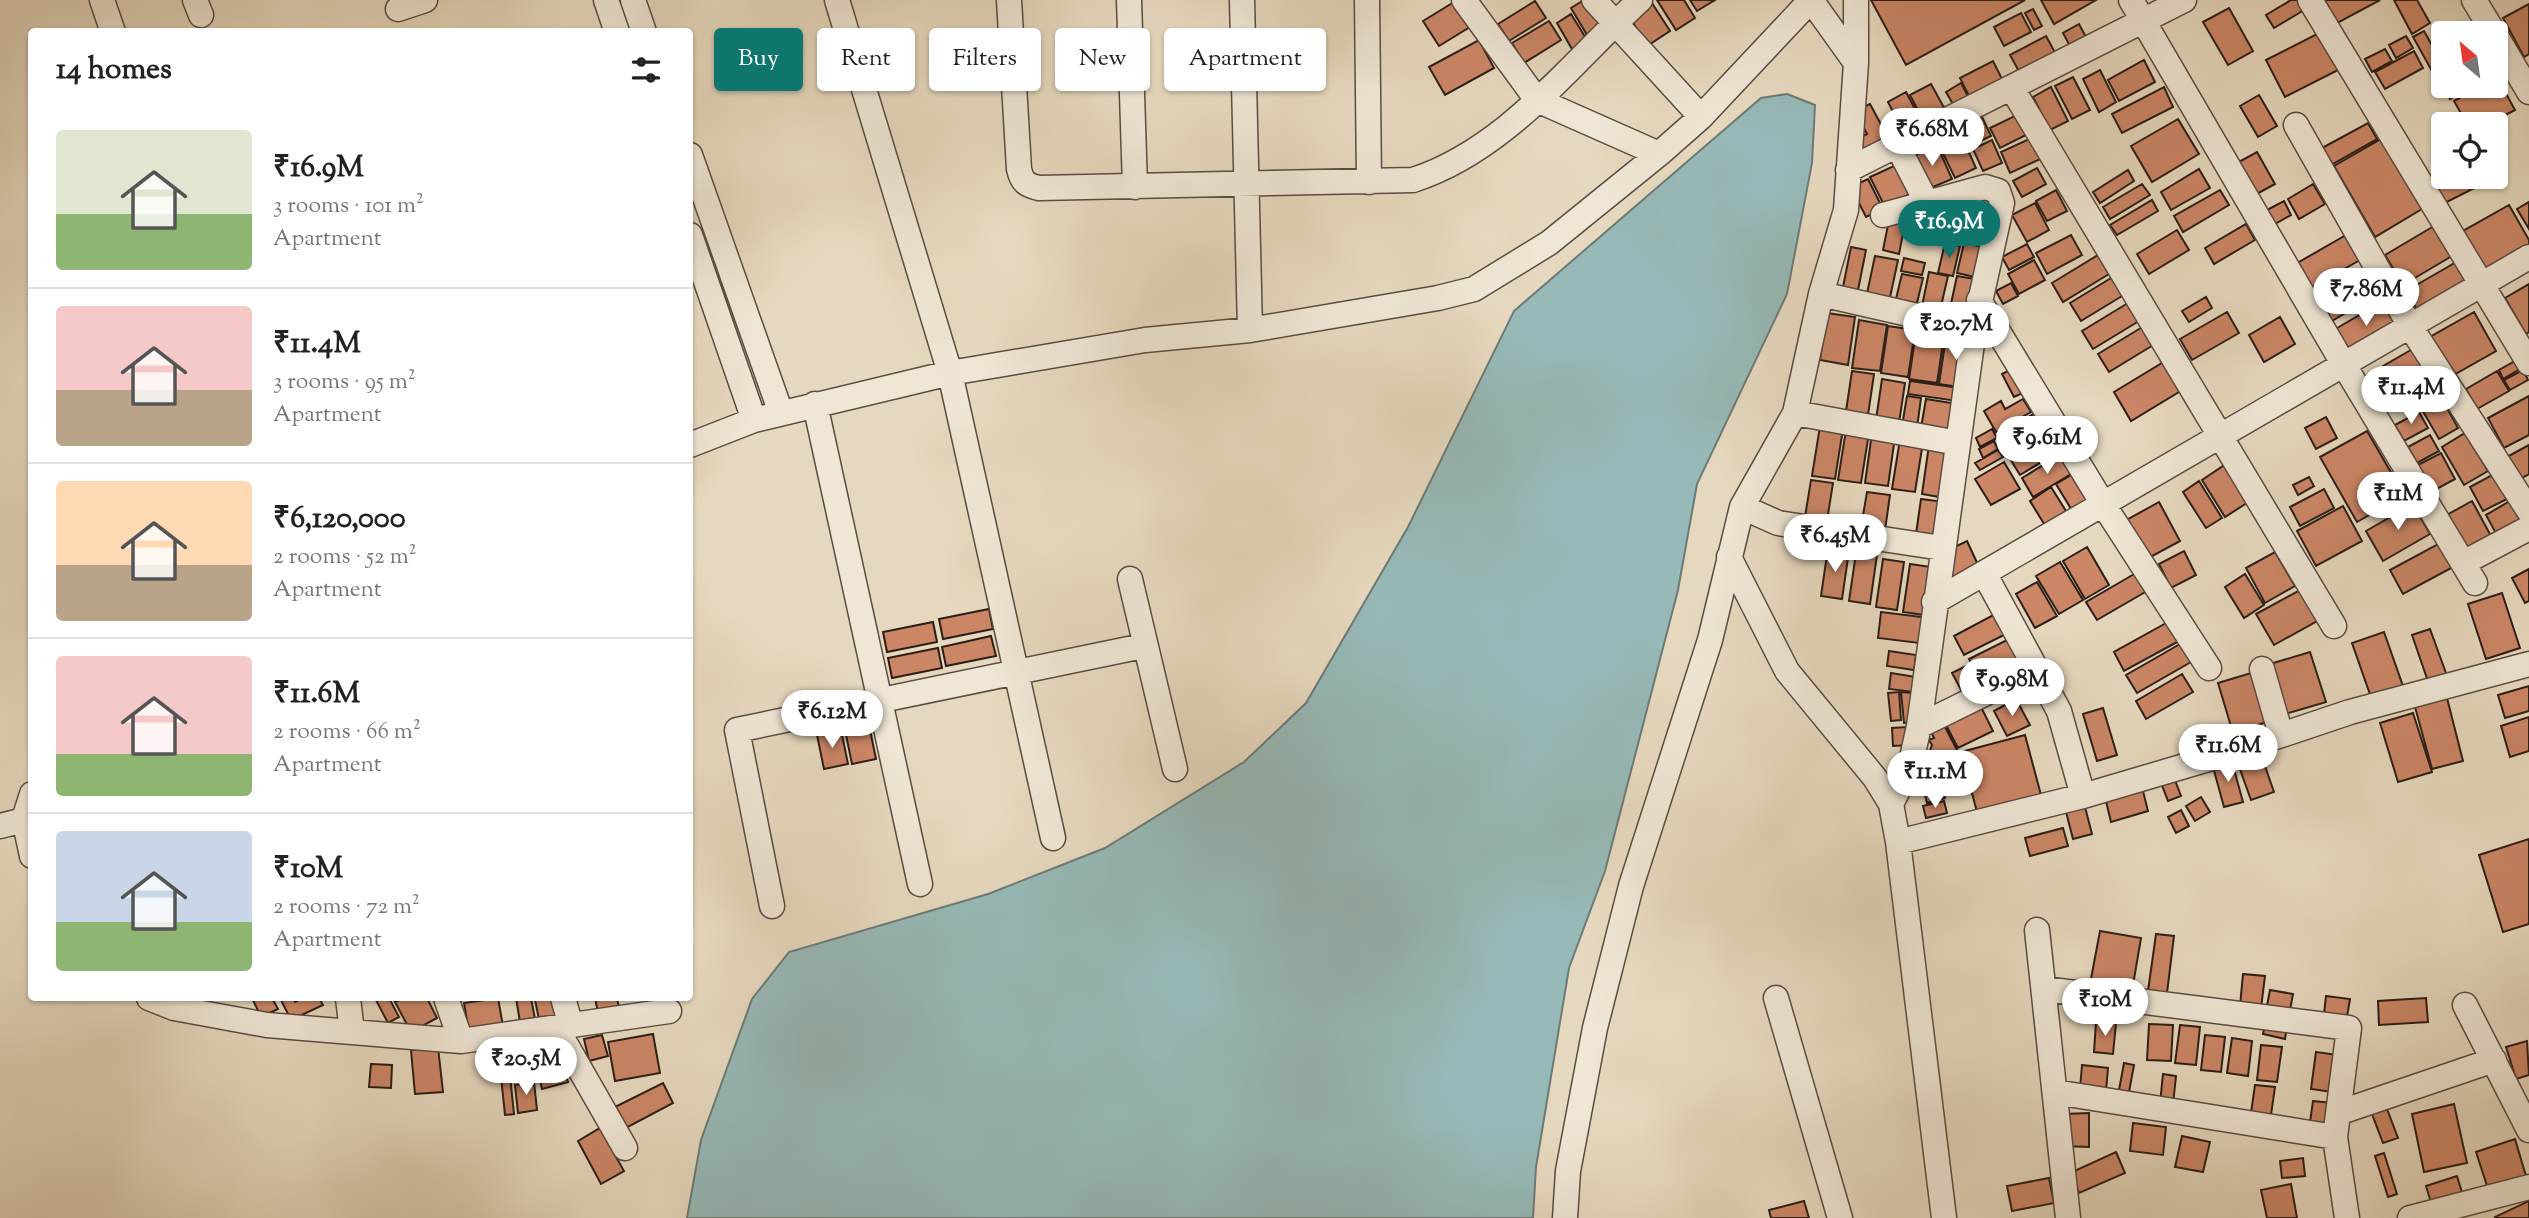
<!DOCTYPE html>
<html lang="en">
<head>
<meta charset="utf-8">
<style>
	body { margin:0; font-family:"Sorts Mill Goudy",serif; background:#f2f2f2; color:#222; height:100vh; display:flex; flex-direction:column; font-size:26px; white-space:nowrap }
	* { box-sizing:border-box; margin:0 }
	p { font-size:23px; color:#767676 }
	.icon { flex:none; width:38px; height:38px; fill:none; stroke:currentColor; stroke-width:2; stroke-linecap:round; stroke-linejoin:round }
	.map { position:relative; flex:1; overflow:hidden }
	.panel { position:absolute; left:28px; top:28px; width:665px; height:973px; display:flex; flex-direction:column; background:#fff; border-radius:7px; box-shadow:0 2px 5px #0004 }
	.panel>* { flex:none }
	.guide { position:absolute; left:714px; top:28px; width:665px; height:63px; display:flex; gap:14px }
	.needle { width:46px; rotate:331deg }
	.fabs { position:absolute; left:2431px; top:21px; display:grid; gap:14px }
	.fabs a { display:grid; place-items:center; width:77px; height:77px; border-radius:7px; background:#fff; box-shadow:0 2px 5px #0004; font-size:35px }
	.price { position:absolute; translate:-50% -60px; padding:0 16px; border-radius:24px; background:#fff; color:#222; font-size:23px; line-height:46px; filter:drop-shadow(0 2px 4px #0008) }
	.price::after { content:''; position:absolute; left:50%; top:42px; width:21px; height:16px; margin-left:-10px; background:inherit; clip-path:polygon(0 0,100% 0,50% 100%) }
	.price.current { background:#0f766e; color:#fff }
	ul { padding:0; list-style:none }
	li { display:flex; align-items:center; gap:21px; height:175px; padding:0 28px }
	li+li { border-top:2px solid #e0e0e0 }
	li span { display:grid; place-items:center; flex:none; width:196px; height:140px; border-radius:7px; color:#555 }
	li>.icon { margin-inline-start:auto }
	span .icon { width:84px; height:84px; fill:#fffc; stroke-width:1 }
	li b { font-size:30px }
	h2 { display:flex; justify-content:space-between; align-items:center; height:84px; padding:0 28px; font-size:30px }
	.chip { padding:0 24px; border-radius:7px; background:#fff; box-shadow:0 2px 5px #0004; font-size:24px; line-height:63px }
	.chip.current { background:#0f766e; color:#fff }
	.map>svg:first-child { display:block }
	.water { fill:#97b9b7; stroke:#6c7b77; stroke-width:2 }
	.building { fill:#cb8666; stroke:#2c1e17; stroke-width:2 }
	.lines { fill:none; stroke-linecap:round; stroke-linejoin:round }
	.street-casing { stroke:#5a4c41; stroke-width:27 }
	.street { stroke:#efe6d5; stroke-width:24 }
</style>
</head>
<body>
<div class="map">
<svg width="2529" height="1218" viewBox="0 0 2529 1218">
	<rect width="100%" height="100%" fill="#e6d8be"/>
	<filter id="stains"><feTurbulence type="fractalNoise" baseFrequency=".00286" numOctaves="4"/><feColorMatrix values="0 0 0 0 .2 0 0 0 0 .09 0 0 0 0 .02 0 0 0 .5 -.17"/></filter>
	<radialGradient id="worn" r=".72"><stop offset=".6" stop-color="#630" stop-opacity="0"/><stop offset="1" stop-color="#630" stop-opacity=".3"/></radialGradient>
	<!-- water -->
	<path class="water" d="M1787,94L1815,105L1812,163L1787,294L1697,484L1678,590L1605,871L1569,968L1536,1167L1533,1218H687L701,1140L752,999L789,952L988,894L1105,848L1244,762L1306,703L1408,527L1514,311L1761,98Z"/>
	<!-- building -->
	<path class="building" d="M1584,0L1602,25L1587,35L1571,8Z
		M1650,0L1670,31L1647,46L1628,14Z
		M1657,0H1684L1695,18L1676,30Z
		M1690,0H1715L1697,11Z
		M1871,0H2025L1906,65Z
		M2041,0H2096L2054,24Z
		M2291,0H2298L2304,10L2274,28L2266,15Z
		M2313,0H2380L2328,28Z
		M2394,0H2417L2430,23L2412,34Z
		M1535,1L1546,18L1509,41L1498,24Z
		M1454,2L1470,27L1439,46L1423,21Z
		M2529,4V54L2524,57L2503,18Z
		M2229,8L2253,51L2228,65L2203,22Z
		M2033,9L2042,26L2034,30L2025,13Z
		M2021,13L2031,32L2004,46L1994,27Z
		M1571,14L1587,40L1572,49L1557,23Z
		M1549,21L1561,40L1524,63L1512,43Z
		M2079,24L2088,41L2072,50L2063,33Z
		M2424,31L2443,65L2432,71L2413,37Z
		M2319,33L2338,70L2285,97L2266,60Z
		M2046,36L2058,58L2022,77L2010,55Z
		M2406,36L2413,48L2396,58L2389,45Z
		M1479,40L1494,68L1445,95L1429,67Z
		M2385,49L2392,61L2372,72L2365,59Z
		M2414,51L2423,68L2385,89L2375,72Z
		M2144,60L2155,82L2119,101L2108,80Z
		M1993,61L2005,85L1972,102L1960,78Z
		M2100,70L2116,102L2099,112L2083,79Z
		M2073,77L2090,110L2072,119L2055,86Z
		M2497,77L2515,110L2488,124H2467L2454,101L2482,86H2496Z
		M1961,83L1973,106L1958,113L1946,92Z
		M1931,84L1947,113L1925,124L1910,95Z
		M2447,86H2469L2470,87L2450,99L2444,88Z
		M2051,87L2068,121L2050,130L2033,97Z
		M2164,87L2173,107L2122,133L2112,114Z
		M1906,92L1924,126L1905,136L1888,102Z
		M2259,95L2277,126L2258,137L2240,106Z
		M1870,104L1890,141L1863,155L1855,140L1867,134L1856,112Z
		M2023,112L2032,132L2000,148L1990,128Z
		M1982,117L1991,136L1968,147L1959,128Z
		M2178,119L2199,154L2152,182L2131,146Z
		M2368,123L2377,139L2331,165L2322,148Z
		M1961,135L1976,168L1955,178L1939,145Z
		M2038,135L2047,156L2010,173L2001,152Z
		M2381,139L2422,209L2375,237L2334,166Z
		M1992,140L2002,163L1983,171L1973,149Z
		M1937,145L1952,179L1926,190L1911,157Z
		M2257,152L2275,184L2255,195L2237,163Z
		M1896,165L1910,194L1885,207L1870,177Z
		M2037,168L2046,184L2022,197L2013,181Z
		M2199,169L2210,188L2171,210L2161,192Z
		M2128,170L2134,181L2100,203L2093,192Z
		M2445,177H2491L2492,179L2443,204L2432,183Z
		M1868,179L1883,209L1866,217L1851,187Z
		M2142,184L2150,195L2110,219L2103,207Z
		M2313,184L2325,204L2299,219L2288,199Z
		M2056,190L2067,211L2047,221L2036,201Z
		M2220,190L2229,205L2183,232L2174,216Z
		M2152,200L2158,211L2117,235L2110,225Z
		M2284,201L2291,215L2275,224L2267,210Z
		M2529,202V229L2517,209Z
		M2035,203L2049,230L2027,242L2012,215Z
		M2509,205L2529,240V249L2487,273L2463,231Z
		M1968,210L1991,213L1988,237L1965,234Z
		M1951,211L1963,212L1961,230L1949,229Z
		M1889,220L1905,223L1899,254L1883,250Z
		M2246,224L2255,240L2214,264L2205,248Z
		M2434,226L2452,256L2403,285L2385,255Z
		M2177,230L2189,250L2149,274L2137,254Z
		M2071,235L2082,255L2047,274L2036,253Z
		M2346,235L2360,260L2306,291L2292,266Z
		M1945,243L1960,246L1953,276L1938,273Z
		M1964,243L1988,248L1975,277L1957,273Z
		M2027,244L2034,257L2009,270L2002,257Z
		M1851,247L1866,250L1858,290L1843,287Z
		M2098,255L2109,274L2063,302L2052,283Z
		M1875,256L1898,260L1889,302L1866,298Z
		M1904,258L1925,263L1922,275L1901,271Z
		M2034,260L2045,280L2019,294L2008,274Z
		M2458,261L2473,286L2421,317L2406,291Z
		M2366,267L2381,292L2327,324L2312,299Z
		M1929,272L1948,276L1939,315L1921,311Z
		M1902,274L1923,278L1916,307L1895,303Z
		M2116,275L2127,293L2081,321L2070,303Z
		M1957,276L1975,279L1967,317L1949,313Z
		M2011,283L2018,296L2003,304L1996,291Z
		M2529,284V332L2526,334L2505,298Z
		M2206,297L2212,308L2189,322L2182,311Z
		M2385,300L2400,324L2346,356L2332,331Z
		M2128,303L2139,321L2093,349L2082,331Z
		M2227,312L2239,333L2192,360L2180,339Z
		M2474,312L2496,351L2452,376L2430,337Z
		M1827,313L1855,317L1848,365L1820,360Z
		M2280,317L2295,344L2264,362L2249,335Z
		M1859,320L1887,325L1880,371L1852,368Z
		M1888,326L1915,330L1908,377L1881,373Z
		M2144,326L2155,344L2109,372L2098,354Z
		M1916,332L1944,336L1937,383L1909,379Z
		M1946,337L1972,341L1965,388L1939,384Z
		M2416,347L2428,368L2395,387L2383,366Z
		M2167,360L2184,389L2131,421L2114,392Z
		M2515,361L2520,369L2503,379L2499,370Z
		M2014,368L2025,392L2014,397L2002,374Z
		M2523,370L2528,380L2510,390L2504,380Z
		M1852,371L1874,374L1868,415L1846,411Z
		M2497,371L2509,391L2477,409L2466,389Z
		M1882,379L1905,383L1899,423L1876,420Z
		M1910,381L1960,388L1957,401L1908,394Z
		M1907,396L1921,398L1917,428L1902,426Z
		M2529,396V435L2504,448L2488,418Z
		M2441,397L2458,428L2439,439L2421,408Z
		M1926,399L1958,404L1954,432L1921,428Z
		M2023,399L2031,412L1996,432L1984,411L2001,401L2005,409Z
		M2419,412L2428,428L2404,441L2395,425Z
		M2035,413L2046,431L2008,454L1997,436Z
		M2326,417L2337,438L2316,449L2305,428Z
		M1820,426L1843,429L1835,479L1812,476Z
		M1992,429L1997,438L1980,447L1976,438Z
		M1846,430L1869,433L1861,483L1838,480Z
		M2367,431L2404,495L2357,522L2320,457Z
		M1872,433L1895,437L1888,486L1865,483Z
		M2465,433L2488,471L2464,485L2442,447Z
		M2047,434L2058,452L2020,475L2009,457Z
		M2430,435L2439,451L2417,463L2408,447Z
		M1900,439L1923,442L1915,492L1892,489Z
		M1994,441L1998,449L1983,458L1979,449Z
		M1929,445L1952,448L1945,498L1922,494Z
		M2529,445V474L2520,479L2507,457Z
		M1998,450L2003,457L1980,470L1975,463Z
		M2441,453L2455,479L2433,491L2418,465Z
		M2060,455L2071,474L2033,497L2022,478Z
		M2004,462L2020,489L1991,505L1975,479Z
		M2229,462L2250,501L2225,517L2202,480Z
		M2078,471L2098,504L2076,517L2056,484Z
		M2494,474L2507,499L2483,511L2470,487Z
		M2309,477L2314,486L2298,495L2293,485Z
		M1811,480L1833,483L1826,527L1804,523Z
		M2199,481L2222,518L2206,528L2183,492Z
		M2051,487L2071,519L2049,532L2030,501Z
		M2324,489L2334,508L2300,526L2290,507Z
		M1867,492L1890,495L1884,537L1860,533Z
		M1921,499L1945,502L1939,544L1915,541Z
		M2472,501L2491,536L2464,550L2445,516Z
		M2510,501L2523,526L2499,539L2486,515Z
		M2159,502L2180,541L2145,560L2123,522Z
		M2413,504L2430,534L2383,561L2366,531Z
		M2343,506L2362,541L2316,566L2297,531Z
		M1967,541L1979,567L1953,578L1942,553Z
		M2440,543L2453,567L2403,594L2390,570Z
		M2087,547L2109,585L2085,599L2063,561Z
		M1828,548L1849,551L1842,599L1821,596Z
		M2184,551L2196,575L2171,588L2159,564Z
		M2275,552L2295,586L2265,603L2246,568Z
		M1856,553L1877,555L1870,604L1849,601Z
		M1883,559L1904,562L1897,610L1876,607Z
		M2060,562L2083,600L2059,614L2036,576Z
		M1910,564L1931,567L1924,615L1903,612Z
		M2529,569V601L2525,603L2512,578Z
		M2136,573L2147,591L2097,620L2086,602Z
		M2245,574L2264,605L2244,618L2225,587Z
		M2037,582L2057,616L2035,628L2016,594Z
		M2302,589L2319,620L2274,645L2256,614Z
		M2502,593L2520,648L2486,659L2468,604Z
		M989,609L993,629L943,639L939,619Z
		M1881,612L1922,617L1919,643L1878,638Z
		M1997,613L2008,633L1964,655L1954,636Z
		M933,622L937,642L887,652L883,632Z
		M2168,622L2179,641L2124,671L2114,652Z
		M2430,629L2450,684L2431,690L2412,635Z
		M2384,632L2404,689L2372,700L2352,643Z
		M991,636L996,656L946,666L942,647Z
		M2007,640L2021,667L1983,687L1969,659Z
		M2180,644L2191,662L2137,693L2126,675Z
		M938,648L942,668L892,678L888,658Z
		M1889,651L1916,655L1914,670L1887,666Z
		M2310,652L2326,702L2285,714L2270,664Z
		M1968,665L1982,691L1966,699L1952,673Z
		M2258,671L2273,720L2233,733L2218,683Z
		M1891,673L1916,677L1914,692L1889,689Z
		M2182,674L2193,692L2146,719L2136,701Z
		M2529,686V711L2505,718L2498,695Z
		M1899,692L1901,720L1891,721L1888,693Z
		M1901,692L1913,693L1912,722L1904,723Z
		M2447,698L2463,761L2432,769L2415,707Z
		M2016,699L2030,725L2007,736L1994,711Z
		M1980,705L1993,731L1958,748L1945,723Z
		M2103,708L2117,755L2097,761L2083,714Z
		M2413,713L2432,772L2398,782L2380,723Z
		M2529,717V751L2510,757L2501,726Z
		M1943,723L1957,750L1934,762L1929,753L1932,745L1929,740L1934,738L1930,730Z
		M869,725L876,759L852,764L845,730Z
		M1907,727L1909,745L1893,746L1892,728Z
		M841,730L848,764L824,769L817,735Z
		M2025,735L2041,795L1977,812L1961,752Z
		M2260,752L2274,792L2251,800L2237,761Z
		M1936,762L1939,774L1928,777L1925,765Z
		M2232,762L2243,802L2224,807L2213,767Z
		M2173,775L2181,796L2168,801L2160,780Z
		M1942,786L1945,798L1927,803L1924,791Z
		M2142,787L2148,811L2111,822L2105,797Z
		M2201,797L2210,812L2195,821L2186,806Z
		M1944,801L1947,813L1926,818L1923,806Z
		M2085,807L2092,834L2073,839L2066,812Z
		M2181,810L2189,826L2176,833L2168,817Z
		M2063,828L2068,846L2030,856L2025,838Z
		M2529,839V924L2503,932L2479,855Z
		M2100,931L2141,938L2132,991L2090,984Z
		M2156,934L2174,936L2166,1001L2147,998Z
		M2243,974L2265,976L2261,1008L2240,1006Z
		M2270,990L2293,994L2289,1015L2266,1011Z
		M2326,996L2350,999L2347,1017L2324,1014Z
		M252,998H272L278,1009L261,1017Z
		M280,998H293L295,1002L303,998H319L323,1005L291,1020Z
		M375,998H389L399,1017L388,1023Z
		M404,998H427L437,1018L411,1032L395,1002Z
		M498,998L503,1026L469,1032L464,1003Z
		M516,998H531L535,1019L520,1022Z
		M548,998H559L564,1018L540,1024L535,1000Z
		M595,998H617L621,1018L600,1022Z
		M2426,998L2428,1022L2379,1025L2378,1001Z
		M2096,1022L2116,1023L2113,1054L2094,1052Z
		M2265,1023L2287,1027L2285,1039L2263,1034Z
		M2149,1024L2173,1025L2171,1061L2147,1060Z
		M2180,1025L2200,1027L2196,1065L2175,1063Z
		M653,1034L660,1073L615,1081L608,1042Z
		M602,1035L608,1056L589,1061L584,1039Z
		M2205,1035L2225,1037L2221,1072L2201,1070Z
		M2232,1038L2252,1041L2248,1076L2227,1073Z
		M2527,1041L2529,1075L2516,1079L2506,1047Z
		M2261,1045L2282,1047L2277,1082L2257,1080Z
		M438,1047L443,1092L415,1094L411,1050Z
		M507,1047L514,1114L505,1115L498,1048Z
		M2316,1052L2338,1055L2333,1092L2311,1089Z
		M2124,1063L2134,1065L2129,1092L2119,1090Z
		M371,1064L392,1065L391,1088L369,1087Z
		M2082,1065L2108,1068L2106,1091L2080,1089Z
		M564,1069L568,1082L542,1089L539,1076Z
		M2163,1074L2176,1076L2173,1104L2160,1103Z
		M534,1082L537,1110L518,1113L515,1085Z
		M663,1083L673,1103L626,1128L615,1107Z
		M2255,1085L2275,1087L2270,1122L2250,1120Z
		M2313,1101L2332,1103L2328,1132L2309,1129Z
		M2454,1104L2467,1163L2424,1172L2412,1114Z
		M2387,1109L2398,1138L2383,1143L2372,1114Z
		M2089,1113V1147L2062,1146L2063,1114Z
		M2133,1123L2166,1127L2163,1155L2130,1151Z
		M600,1128L624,1171L601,1184L578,1141Z
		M2182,1136L2210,1142L2203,1172L2175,1167Z
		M2515,1139L2528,1183L2490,1195L2476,1152Z
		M2116,1152L2125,1173L2079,1193L2070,1173Z
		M2384,1153L2397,1194L2388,1197L2375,1156Z
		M2303,1158L2305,1176L2282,1178L2280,1161Z
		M2457,1176L2464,1199L2433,1209L2426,1186Z
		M2049,1178L2054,1203L2012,1211L2007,1186Z
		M2291,1184L2297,1218H2267L2261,1190Z
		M1804,1201L1809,1218H1771L1769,1210Z
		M2529,1201V1218H2496L2495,1217Z"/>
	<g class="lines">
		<defs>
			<path id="street" d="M102,0L113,32
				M195,0L201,15
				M606,0L617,32
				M633,0L644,32
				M837,0L950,373L1053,838
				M1009,0L1019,169C1022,182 1026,185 1039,188L1413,180C1506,150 1570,64 1640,0
				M1129,0L1135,187
				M1242,0L1250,330
				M1367,0L1369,182
				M1464,0L1537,100L1659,154
				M1594,0L1701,117
				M1811,0L1856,63
				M2131,0L2344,365L2475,583
				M2310,0L2529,363
				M2474,0L2494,33
				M398,9L425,0
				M2496,36L2529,92
				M2013,90L2334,626
				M2296,125L2410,326L2529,511
				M690,155L781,413
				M1848,170L2184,0
				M1883,215L1927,203
				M690,235L754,420
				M1821,294L1974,329
				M1979,300L2103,504L2209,668
				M815,404L920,884
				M1795,413L1958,443
				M690,445L754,420L950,373L1145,340L1250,330L1438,298L1474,289L1549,243L1659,154L1701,117L1811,0
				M1742,507L1778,523L1942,548
				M1729,557L1787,671L1875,778L1891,804L1898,842L2083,796L2222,755L2350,712L2529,664
				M2463,563L2529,528
				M1984,573L2059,711L2083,796
				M1130,579L1175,769
				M1934,602L2529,257
				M2262,669L2281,735
				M1919,726L2035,669
				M32,794L24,819L32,856
				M1891,804L1910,767L1919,726L1974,329L2002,203L1998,191L1985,187L1927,203L1897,145
				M0,826L32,818
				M1898,842L1944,1218
				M772,906L737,730L1143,646
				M2037,930L2068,1218
				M2044,989L2349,1028L2335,1137L2347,1218
				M149,998L174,1008L267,1025L461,1041L669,1011
				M348,998L352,1032
				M446,998L461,1041
				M563,998L571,1026
				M1776,998L1840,1218
				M2465,1005L2529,1130
				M557,1029L625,1148
				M2055,1092L2335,1137
				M2338,1113L2494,1060
				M1565,1218L1568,1171L1595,1028L1631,886L1710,640L1742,507L1795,413L1821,294L1846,210L1856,63V0
				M2410,1218L2529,1187"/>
		</defs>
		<!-- street casing -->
		<use href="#street" class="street-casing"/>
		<!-- street -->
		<use href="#street" class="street"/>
	</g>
	<rect width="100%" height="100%" filter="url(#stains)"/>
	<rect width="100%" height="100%" fill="url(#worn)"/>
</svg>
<div class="fabs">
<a><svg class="needle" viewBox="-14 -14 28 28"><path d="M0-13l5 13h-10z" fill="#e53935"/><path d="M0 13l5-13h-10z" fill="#767676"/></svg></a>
<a><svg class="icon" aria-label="locate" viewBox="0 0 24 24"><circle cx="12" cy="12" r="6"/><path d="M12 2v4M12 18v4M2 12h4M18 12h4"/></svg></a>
</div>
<b class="price" style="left:1932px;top:168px">₹6.68M</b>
<b class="price current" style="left:1949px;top:260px">₹16.9M</b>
<b class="price" style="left:2366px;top:328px">₹7.86M</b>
<b class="price" style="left:1956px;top:362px">₹20.7M</b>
<b class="price" style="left:2411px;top:426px">₹11.4M</b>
<b class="price" style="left:2047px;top:476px">₹9.61M</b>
<b class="price" style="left:2398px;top:532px">₹11M</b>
<b class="price" style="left:1835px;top:574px">₹6.45M</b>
<b class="price" style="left:2012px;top:718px">₹9.98M</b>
<b class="price" style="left:832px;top:750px">₹6.12M</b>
<b class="price" style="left:2228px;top:784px">₹11.6M</b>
<b class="price" style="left:1935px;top:810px">₹11.1M</b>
<b class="price" style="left:2105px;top:1038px">₹10M</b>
<b class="price" style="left:526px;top:1097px">₹20.5M</b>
<div class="guide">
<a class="chip current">Buy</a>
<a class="chip">Rent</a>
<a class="chip">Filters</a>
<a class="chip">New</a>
<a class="chip">Apartment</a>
</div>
<section class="panel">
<h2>14 homes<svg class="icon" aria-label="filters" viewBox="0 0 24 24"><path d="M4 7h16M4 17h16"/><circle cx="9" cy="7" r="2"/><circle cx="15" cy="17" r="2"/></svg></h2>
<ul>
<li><span style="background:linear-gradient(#dfe7d0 60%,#8fb573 0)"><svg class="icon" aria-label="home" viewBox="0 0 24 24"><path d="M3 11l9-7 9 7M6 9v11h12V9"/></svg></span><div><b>₹16.9M</b><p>3 rooms · 101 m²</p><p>Apartment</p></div></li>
<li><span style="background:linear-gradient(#f6c9c9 60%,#b9a48a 0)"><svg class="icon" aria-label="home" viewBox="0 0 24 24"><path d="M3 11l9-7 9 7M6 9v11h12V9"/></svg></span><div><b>₹11.4M</b><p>3 rooms · 95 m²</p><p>Apartment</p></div></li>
<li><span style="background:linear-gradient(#ffd9b3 60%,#b9a48a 0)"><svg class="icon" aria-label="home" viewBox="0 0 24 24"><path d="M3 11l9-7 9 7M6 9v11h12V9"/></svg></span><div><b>₹6,120,000</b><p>2 rooms · 52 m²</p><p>Apartment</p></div></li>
<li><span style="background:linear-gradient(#f6c9c9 70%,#8fb573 0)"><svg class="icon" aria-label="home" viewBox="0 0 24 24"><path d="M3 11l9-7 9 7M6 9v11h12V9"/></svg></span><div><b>₹11.6M</b><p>2 rooms · 66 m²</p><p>Apartment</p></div></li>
<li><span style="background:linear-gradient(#c9d6e8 65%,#8fb573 0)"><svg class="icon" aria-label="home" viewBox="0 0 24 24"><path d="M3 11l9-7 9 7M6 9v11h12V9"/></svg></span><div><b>₹10M</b><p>2 rooms · 72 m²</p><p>Apartment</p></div></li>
</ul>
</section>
</div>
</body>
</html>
